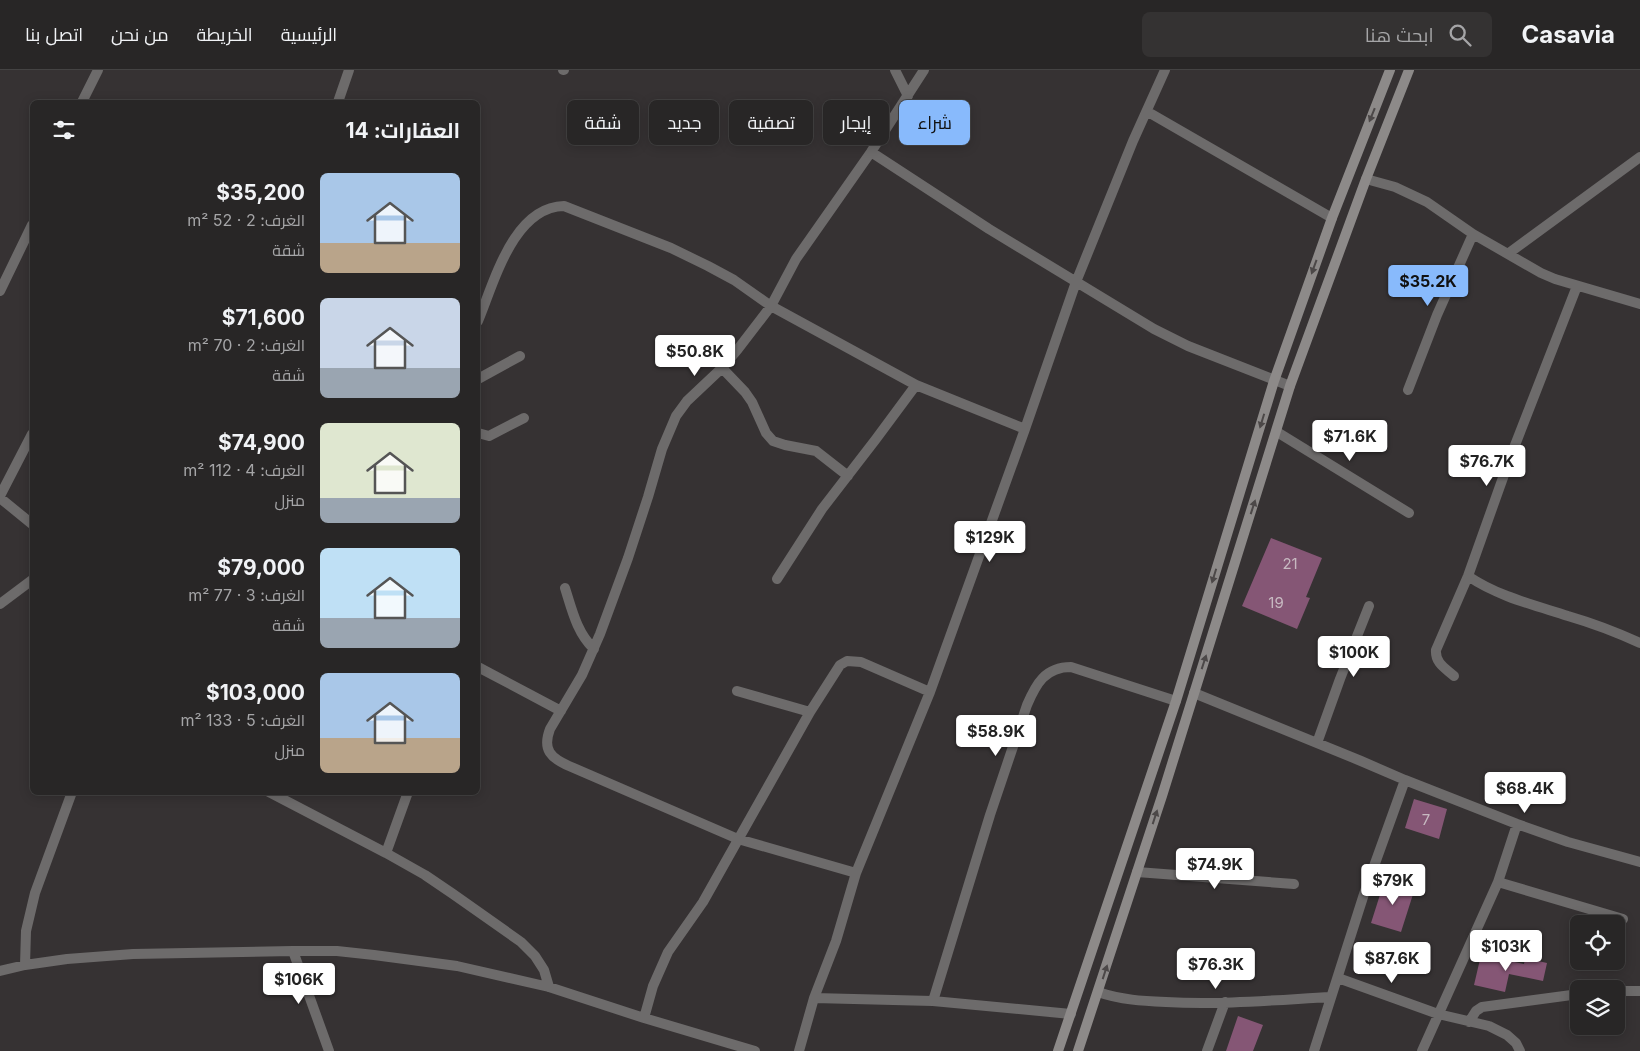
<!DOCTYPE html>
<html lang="ar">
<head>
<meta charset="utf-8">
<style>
	body { margin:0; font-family:Inter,Cairo,sans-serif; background:#343232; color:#f1f3f6; direction:rtl; height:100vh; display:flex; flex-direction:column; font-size:19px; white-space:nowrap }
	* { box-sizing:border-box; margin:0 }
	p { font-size:16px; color:#a5a5a7 }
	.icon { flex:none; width:28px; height:28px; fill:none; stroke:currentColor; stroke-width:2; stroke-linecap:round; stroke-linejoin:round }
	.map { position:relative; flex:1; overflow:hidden; direction:ltr }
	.panel { position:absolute; left:30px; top:30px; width:450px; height:695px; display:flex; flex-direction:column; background:#282626; border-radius:8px; box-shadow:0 2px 12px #0003,0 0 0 1px #444343; direction:rtl }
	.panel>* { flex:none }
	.guide { position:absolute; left:495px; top:30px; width:475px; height:45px; direction:rtl; display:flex; gap:10px }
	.controls { position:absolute; left:1570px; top:845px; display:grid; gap:10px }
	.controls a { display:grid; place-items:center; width:55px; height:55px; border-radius:8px; background:#282626; box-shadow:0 2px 12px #0003,0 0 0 1px #444343; font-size:25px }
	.price { position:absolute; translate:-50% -42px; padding:0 11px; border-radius:5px; background:#fff; color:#222; font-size:16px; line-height:32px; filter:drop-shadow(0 1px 2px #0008) }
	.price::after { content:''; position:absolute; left:50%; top:30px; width:15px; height:11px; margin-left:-8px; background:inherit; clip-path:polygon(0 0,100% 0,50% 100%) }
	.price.active { background:#88bafc; color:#111 }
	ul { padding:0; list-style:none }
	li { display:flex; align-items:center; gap:15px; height:125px; padding:0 20px }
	li span { display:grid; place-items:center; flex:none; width:140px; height:100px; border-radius:8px; color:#555 }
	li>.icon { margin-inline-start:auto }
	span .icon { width:60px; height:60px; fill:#fffc; stroke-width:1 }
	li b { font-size:21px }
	h2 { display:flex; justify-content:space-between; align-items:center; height:60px; padding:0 20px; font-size:21px }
	.chip { padding:0 18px; border-radius:8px; background:#282626; box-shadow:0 2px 12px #0003,0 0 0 1px #444343; font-size:18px; line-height:45px }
	.chip.active { background:#88bafc; color:#111 }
	header { display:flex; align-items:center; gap:30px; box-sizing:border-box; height:70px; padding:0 25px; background:#282626; border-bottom:1px solid #444343 }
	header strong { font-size:24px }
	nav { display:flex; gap:28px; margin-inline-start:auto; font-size:18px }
	.search { width:350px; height:45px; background:#343232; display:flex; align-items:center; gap:12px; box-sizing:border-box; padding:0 18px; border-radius:8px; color:#a5a5a7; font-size:19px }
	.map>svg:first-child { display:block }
	.building { fill:#855675 }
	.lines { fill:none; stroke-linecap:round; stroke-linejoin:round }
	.street { stroke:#6d6b6b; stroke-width:10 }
	.secondary { stroke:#8d8a89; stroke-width:10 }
	.oneway { fill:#4c4848 }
	.labels { text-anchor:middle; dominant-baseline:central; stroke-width:5; stroke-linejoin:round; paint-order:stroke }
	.number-label { font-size:15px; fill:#c7b9c1 }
</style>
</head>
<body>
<header>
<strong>Casavia</strong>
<div class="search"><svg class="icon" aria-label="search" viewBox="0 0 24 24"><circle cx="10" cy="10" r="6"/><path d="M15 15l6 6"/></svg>ابحث هنا</div>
<nav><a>الرئيسية</a><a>الخريطة</a><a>من نحن</a><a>اتصل بنا</a></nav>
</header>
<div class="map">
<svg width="1640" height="981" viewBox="0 0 1640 981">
	<rect width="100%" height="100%" fill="#363233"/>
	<!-- building -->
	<path class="building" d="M1271,468L1322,488L1306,527L1310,528L1297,559L1242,536Z
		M1414,729L1447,739L1439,769L1405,758Z
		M1385,809L1415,818L1401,862L1371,853Z
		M1481,885L1524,894L1525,888L1547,893L1543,911L1509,904L1505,922L1474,915Z
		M1238,946L1263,955L1253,981H1226Z"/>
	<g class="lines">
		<!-- street -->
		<path class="street" d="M563,0H564
			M895,0L908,26
			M82,32L98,0
			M338,32L349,0
			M1148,42L1332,148
			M871,82L989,159L1154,259L1188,276L1290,316
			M1366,109L1395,117L1427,132L1473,164L1541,203L1555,209L1640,234
			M1509,183L1640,87
			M0,221L32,155
			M478,251C494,213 513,137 564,136L671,178L708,196L734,210L771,236L916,315L1025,359
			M722,298L745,322L752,332L766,363L773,371L785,375L816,381L848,406
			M478,309L520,286
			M1408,320L1437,245L1473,164
			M1277,362L1409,443
			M478,363L489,366L524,348
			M0,426L32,364
			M0,428L32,454
			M1468,506C1497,526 1534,535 1568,546C1592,553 1616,562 1640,573
			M777,509L822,439L876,369L916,315
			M565,518C572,540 577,563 594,579
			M0,534L32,510
			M478,597L561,641
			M1454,606C1445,598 1435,593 1436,580L1468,506L1510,388L1577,216
			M737,621L810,642
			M1194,623L1361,691L1405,710L1517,754L1568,772L1640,792
			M1317,673L1340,609L1369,536
			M269,722L386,783L425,805L453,824L521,872L535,886L544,900L549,917
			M386,783L408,722
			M1137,802L1294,814
			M856,803L738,769L569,696C551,688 542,680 550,659L582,605L600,564L628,488L648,427L662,379L676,346L687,331L722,298L738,279L771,236L796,189L871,82L924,0
			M1498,812L1623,849
			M293,881L329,981
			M25,895L26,861L35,823L72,722
			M0,901L25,895L67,889L133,884L293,881H337L374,885L457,896L549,917L644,948L755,981
			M1338,908L1438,944L1489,956L1507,965L1516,973L1520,981
			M1616,921H1640
			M1098,922C1121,930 1143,931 1166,932C1221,935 1276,930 1331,927
			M814,928L933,931L1071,944
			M933,931L990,745L1027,635C1036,614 1045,597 1071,597L1176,631
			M644,948L653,916L668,882L703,832L810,642L840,595L847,591L861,592L930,622
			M1469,952L1476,941L1482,937L1579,924
			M799,981L814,928L836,871L856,803L930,622L1025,359L1076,212L1133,71L1165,0
			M1207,981L1225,932
			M1314,981L1364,824L1405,710
			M1422,981L1498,812L1517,754"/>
		<!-- secondary -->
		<path class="secondary" d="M1058,981L1176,631L1274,311L1332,148L1390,0
			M1078,981L1162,726L1290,316L1366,109L1409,0"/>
	</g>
	<!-- one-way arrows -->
	<defs><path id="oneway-solid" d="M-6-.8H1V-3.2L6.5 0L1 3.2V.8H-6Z" transform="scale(1.25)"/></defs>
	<g class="oneway">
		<use href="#oneway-solid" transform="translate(1372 45) rotate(112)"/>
		<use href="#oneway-solid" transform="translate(1314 197) rotate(110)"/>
		<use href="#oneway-solid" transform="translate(1262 351) rotate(107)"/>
		<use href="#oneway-solid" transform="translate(1253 437) rotate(-72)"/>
		<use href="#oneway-solid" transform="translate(1214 506) rotate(107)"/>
		<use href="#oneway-solid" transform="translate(1204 592) rotate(-72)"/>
		<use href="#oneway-solid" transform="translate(1155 747) rotate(-72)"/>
		<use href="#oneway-solid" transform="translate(1105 902) rotate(-72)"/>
	</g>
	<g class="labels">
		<!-- number labels -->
		<g class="number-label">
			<text x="1290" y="493">21</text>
			<text x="1276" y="532">19</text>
			<text x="1426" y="749">7</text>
		</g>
	</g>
</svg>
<div class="controls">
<a><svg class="icon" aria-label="locate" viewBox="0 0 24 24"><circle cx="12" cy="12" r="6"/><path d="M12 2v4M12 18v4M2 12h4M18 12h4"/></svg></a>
<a><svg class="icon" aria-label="layers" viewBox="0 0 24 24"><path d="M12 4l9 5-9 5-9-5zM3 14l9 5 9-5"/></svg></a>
</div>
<b class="price active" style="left:1428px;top:237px">$35.2K</b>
<b class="price" style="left:695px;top:307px">$50.8K</b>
<b class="price" style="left:1350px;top:392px">$71.6K</b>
<b class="price" style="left:1487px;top:417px">$76.7K</b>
<b class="price" style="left:990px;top:493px">$129K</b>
<b class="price" style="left:1354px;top:608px">$100K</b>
<b class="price" style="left:996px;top:687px">$58.9K</b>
<b class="price" style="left:1525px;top:744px">$68.4K</b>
<b class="price" style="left:1215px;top:820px">$74.9K</b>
<b class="price" style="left:1393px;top:836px">$79K</b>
<b class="price" style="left:1506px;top:902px">$103K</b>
<b class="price" style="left:1392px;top:914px">$87.6K</b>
<b class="price" style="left:1216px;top:920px">$76.3K</b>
<b class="price" style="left:299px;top:935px">$106K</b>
<div class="guide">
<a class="chip active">شراء</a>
<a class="chip">إيجار</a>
<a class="chip">تصفية</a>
<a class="chip">جديد</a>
<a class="chip">شقة</a>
</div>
<section class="panel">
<h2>العقارات: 14<svg class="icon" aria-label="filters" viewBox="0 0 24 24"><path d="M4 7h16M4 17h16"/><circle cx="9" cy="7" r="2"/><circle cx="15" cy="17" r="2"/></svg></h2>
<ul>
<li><span style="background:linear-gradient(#a9c7e8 70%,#b9a48a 0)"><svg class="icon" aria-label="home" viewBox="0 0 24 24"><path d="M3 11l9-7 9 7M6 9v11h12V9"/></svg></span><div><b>$35,200</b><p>الغرف: 2 · 52 m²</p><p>شقة</p></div></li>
<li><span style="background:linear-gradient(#c9d6e8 70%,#9aa5b1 0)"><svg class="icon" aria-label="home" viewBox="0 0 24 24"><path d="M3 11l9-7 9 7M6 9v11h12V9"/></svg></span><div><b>$71,600</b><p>الغرف: 2 · 70 m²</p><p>شقة</p></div></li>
<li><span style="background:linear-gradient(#dfe7d0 75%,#9aa5b1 0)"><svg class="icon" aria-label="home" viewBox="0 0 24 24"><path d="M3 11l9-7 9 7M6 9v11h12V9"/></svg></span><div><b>$74,900</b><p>الغرف: 4 · 112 m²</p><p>منزل</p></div></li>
<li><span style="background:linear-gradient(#bfe0f5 70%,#9aa5b1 0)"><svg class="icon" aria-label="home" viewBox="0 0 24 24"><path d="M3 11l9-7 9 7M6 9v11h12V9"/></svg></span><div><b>$79,000</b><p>الغرف: 3 · 77 m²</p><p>شقة</p></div></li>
<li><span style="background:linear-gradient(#a9c7e8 65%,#b9a48a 0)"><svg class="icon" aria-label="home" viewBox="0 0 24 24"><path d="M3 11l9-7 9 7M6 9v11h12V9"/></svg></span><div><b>$103,000</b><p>الغرف: 5 · 133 m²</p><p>منزل</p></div></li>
</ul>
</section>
</div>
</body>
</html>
